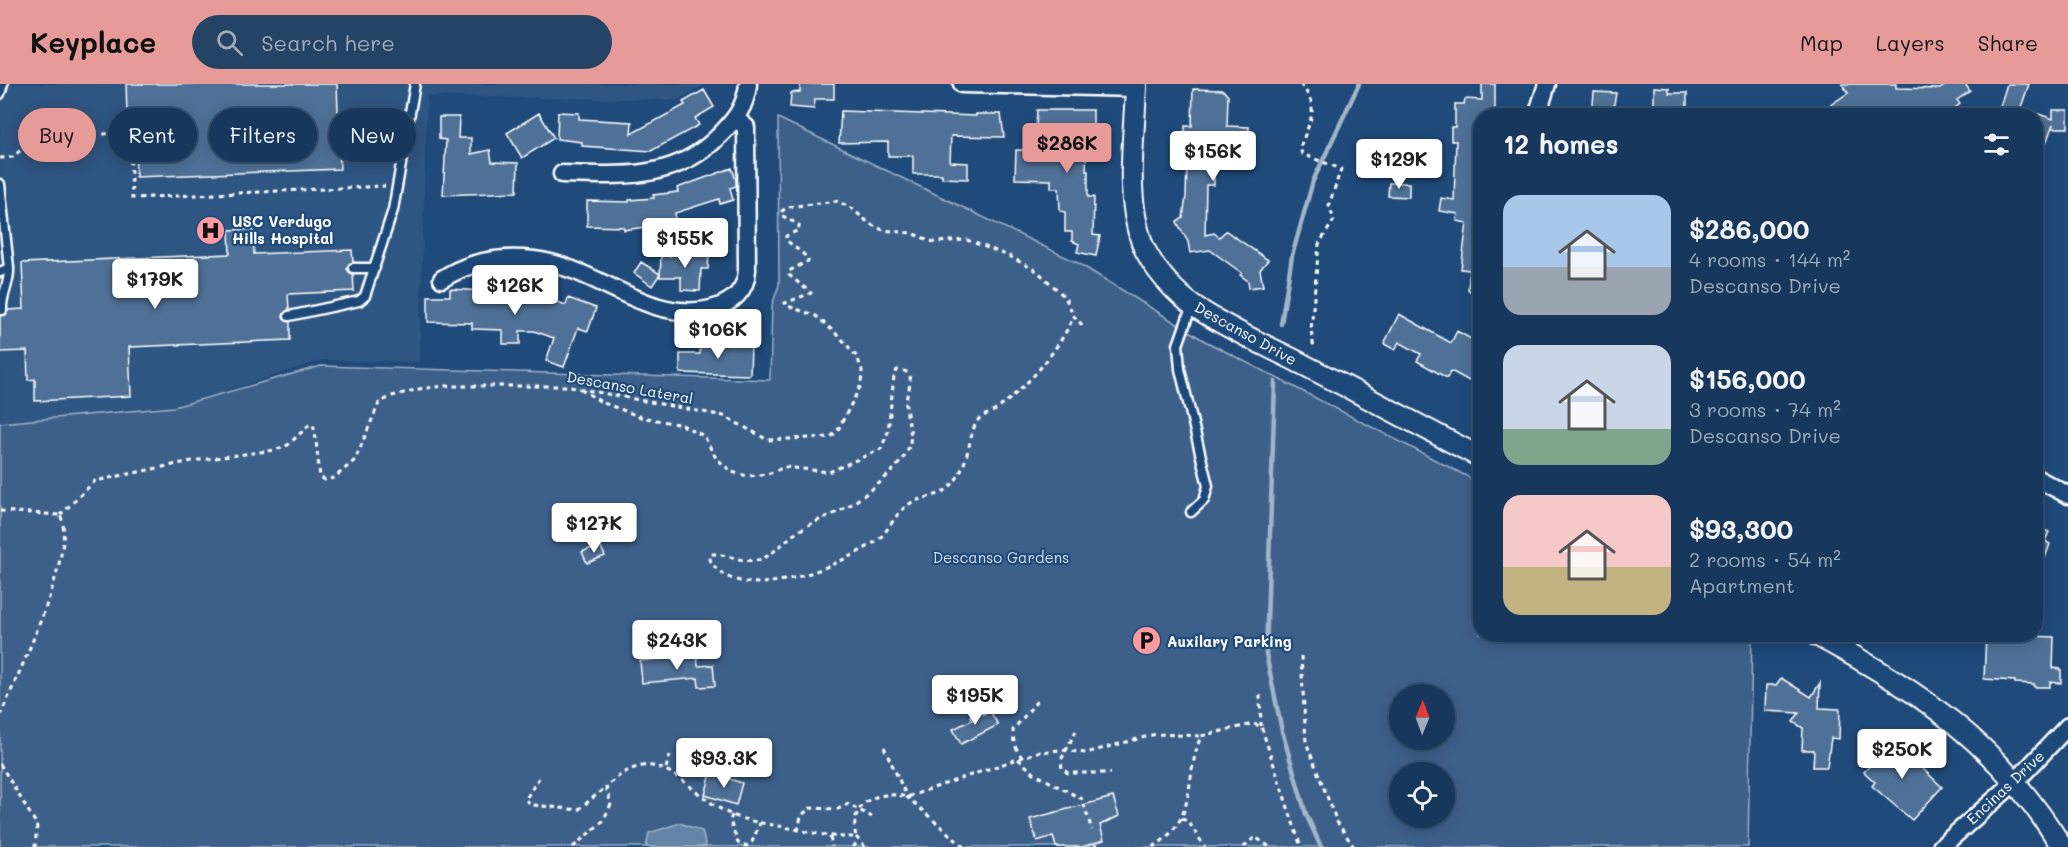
<!DOCTYPE html>
<html lang="en">
<head>
<meta charset="utf-8">
<style>
	body { margin:0; font-family:Mali,sans-serif; background:#244365; color:#f1f3f6; height:100vh; display:flex; flex-direction:column; font-size:22px; white-space:nowrap }
	* { box-sizing:border-box; margin:0 }
	p { font-size:20px; color:#9eacbb }
	.icon { flex:none; width:33px; height:33px; fill:none; stroke:currentColor; stroke-width:2; stroke-linecap:round; stroke-linejoin:round }
	.map { position:relative; flex:1; overflow:hidden }
	.panel { position:absolute; left:1473px; top:24px; width:570px; height:534px; display:flex; flex-direction:column; background:#17385c; border-radius:24px; box-shadow:0 3px 15px #0003,0 0 0 2px #365272 }
	.panel>* { flex:none }
	.banner { position:absolute; left:18px; top:24px; width:570px; height:54px; display:flex; gap:12px }
	.needle { width:39px; rotate:1deg }
	.fabs { position:absolute; left:1389px; top:600px; display:grid; gap:12px }
	.fabs a { display:grid; place-items:center; width:66px; height:66px; border-radius:50%; background:#17385c; box-shadow:0 3px 15px #0003,0 0 0 2px #365272; font-size:30px }
	.price { position:absolute; translate:-50% -51px; padding:0 14px; border-radius:6px; background:#fff; color:#222; font-size:20px; line-height:39px; filter:drop-shadow(0 2px 3px #0008) }
	.price::after { content:''; position:absolute; left:50%; top:36px; width:18px; height:14px; margin-left:-9px; background:inherit; clip-path:polygon(0 0,100% 0,50% 100%) }
	.price.selected { background:#e69b98; color:#111 }
	ul { padding:0; list-style:none }
	li { display:flex; align-items:center; gap:18px; height:150px; padding:0 30px }
	li span { display:grid; place-items:center; flex:none; width:168px; height:120px; border-radius:18px; color:#555 }
	li>.icon { margin-inline-start:auto }
	span .icon { width:72px; height:72px; fill:#fffc; stroke-width:1 }
	li b { font-size:26px }
	h2 { display:flex; justify-content:space-between; align-items:center; height:72px; padding:0 30px; font-size:26px }
	.pill { padding:0 21px; border-radius:27px; background:#17385c; box-shadow:0 3px 15px #0003,0 0 0 2px #365272; font-size:21px; line-height:54px }
	.pill.selected { background:#e69b98; color:#111 }
	header { display:flex; align-items:center; gap:36px; box-sizing:border-box; height:84px; padding:0 30px; background:#e69b98; color:#111 }
	header strong { font-size:28px }
	nav { display:flex; gap:33px; margin-inline-start:auto; font-size:21px }
	.search { width:420px; height:54px; background:#244365; display:flex; align-items:center; gap:15px; box-sizing:border-box; padding:0 21px; border-radius:33px; color:#9eacbb; font-size:22px }
	.map>svg:first-child { display:block }
	.built { fill:#2e5683 }
	.green { fill:#3c618b; stroke:#9eb0c5; stroke-width:1.5; fill-rule:evenodd }
	.water { fill:#6583a4; stroke:#a3b5c8; stroke-width:1.5 }
	.lines { fill:none; stroke-linecap:round; stroke-linejoin:round }
	.stream { stroke:#a3b5c8; stroke-width:4.5 }
	.building { fill:#507197; stroke:#fff; stroke-width:1.5 }
	.service-casing { stroke:#fff; stroke-width:13 }
	.minor-casing { stroke:#fff; stroke-width:21 }
	.tertiary-casing { stroke:#fff; stroke-width:24 }
	.path { stroke:#fff; stroke-width:3; stroke-dasharray:4.5 4.5; stroke-linecap:butt }
	.service { stroke:#1f4a7a; stroke-width:8 }
	.minor { stroke:#1f4a7a; stroke-width:16 }
	.tertiary { stroke:#1f4a7a; stroke-width:20 }
	.labels { text-anchor:middle; dominant-baseline:central; stroke-width:4.5; stroke-linejoin:round; paint-order:stroke }
	.poi-label { font-size:15px; font-weight:bold; fill:#fff; stroke:#1f4a7a; text-anchor:start }
	.street-label { font-size:15px; fill:#fff; stroke:#1f4a7a }
	.park-label { font-size:15px; fill:#d8dfe8; stroke:#1f4a7a }
</style>
</head>
<body>
<header>
<strong>Keyplace</strong>
<div class="search"><svg class="icon" aria-label="search" viewBox="0 0 24 24"><circle cx="10" cy="10" r="6"/><path d="M15 15l6 6"/></svg>Search here</div>
<nav><a>Map</a><a>Layers</a><a>Share</a></nav>
</header>
<div class="map">
<svg width="2068" height="763" viewBox="0 0 2068 763">
	<rect width="100%" height="100%" fill="#1f4a7a"/>
	<filter id="ink" filterUnits="userSpaceOnUse"><feTurbulence type="fractalNoise" baseFrequency=".0167" numOctaves="2"/><feDisplacementMap in="SourceGraphic" scale="12" xChannelSelector="R" yChannelSelector="G"/><feConvolveMatrix kernelMatrix="1 2 1 2 8 2 1 2 1" color-interpolation-filters="sRGB"/></filter>
	<g filter="url(#ink)">
		<!-- built -->
		<path class="built" d="M0,0H705L677,16L427,12L419,278L323,276L174,323L0,339Z"/>
		<!-- green -->
		<path class="green" d="M778,34L1078,179L1205,257L1480,399V550L1752,551L1748,763H0V339L174,323L321,282L770,296L772,221L779,201ZM1400,610H1444V656H1400ZM1400,688H1444V734H1400Z"/>
		<!-- water -->
		<path class="water" d="M680,739L702,747L706,763H646L649,749Z"/>
		<g class="lines">
			<!-- stream -->
			<path class="stream" d="M1281,240L1292,172L1313,97L1359,0
				M1275,298L1266,570L1282,647L1306,730L1321,763"/>
		</g>
		<!-- building -->
		<path class="building" d="M126,0H337L340,85L136,93L135,57L128,58Z
			M800,0H834V15H815L814,25L790,23L791,9L800,8Z
			M1482,0H1495V30L1480,32V218L1468,205L1470,186L1461,185L1467,139L1457,137L1458,130L1439,127L1441,114L1454,116L1456,57H1451V43H1455V20H1464L1465,15L1482,16Z
			M1842,0H1896V4L1940,5L1947,0H1965L1970,7L1957,16L1960,20L1944,32H1814L1848,9Z
			M2007,0H2029L2018,32H1997Z
			M1654,3L1669,4V9H1687V32H1672V22L1654,21Z
			M1193,5L1223,6L1228,12L1227,42L1249,43V59H1223L1222,82H1214V101H1206L1205,151L1214,149L1219,153L1226,147L1268,176L1260,186L1263,202L1249,204L1248,197L1240,191L1242,189L1210,166L1190,169L1188,158L1177,138L1183,134L1186,112L1187,80H1184L1182,48L1185,49V42H1192Z
			M704,6L714,23L695,34L699,41L651,67L582,62V58L557,55L558,28L579,29V35L632,38L631,50L685,21L683,18Z
			M1594,8L1616,9L1612,32H1592Z
			M1037,26H1093V59H1087L1086,87H1088V113H1094L1093,151L1100,152L1096,172L1077,168L1079,160L1072,157V148H1065V128L1060,127L1059,104H1051V96L1015,95L1016,66H1031L1032,71L1071,72L1072,45L1036,44Z
			M2053,26H2068V44H2053V40L2046,59L2036,55V29L2053,35Z
			M841,27L976,32V30H1001L1004,53L951,52L950,78L968,79V95L942,94V90H913V72H888V58L839,59Z
			M539,29L554,54L522,74L507,49Z
			M439,33H459L458,54H471V70L490,66L492,78L518,79L517,108L443,111L446,56L439,55Z
			M732,84L736,96V102L730,104L733,116L720,120L719,115L675,129L676,139L624,146V143L587,142V117L629,118V116L654,114L653,111L678,108L677,104Z
			M1389,99H1409V113L1388,112Z
			M253,145L254,170L352,166L353,178L347,185L353,190L354,207L288,210L289,225L283,233L290,238V256L129,263L131,312L35,317V295L28,296L27,267L0,268V232L6,231L8,226L24,225L22,179L230,170L229,146Z
			M670,169L709,170L708,185H701L700,207L681,206V193H660L661,171L670,172Z
			M641,178L660,190L652,202L634,189Z
			M504,197L523,198L522,212H540L566,221L568,214L596,224L588,247L578,244L564,283L546,277L554,254L534,247H520V260H503V246L472,245V239L428,238V212H450V205L504,208Z
			M1399,230L1451,259L1457,247L1480,260V303L1451,287L1447,294L1417,277L1421,270L1399,258L1395,266L1384,260Z
			M700,257L751,262L750,291L680,289V270H700Z
			M2036,442L2049,448L2045,457L2050,460L2036,498Z
			M600,461L605,472L587,479L582,468Z
			M1986,550L2054,553L2053,584L2061,585V599L2050,598V603H2034V600L2015,599V597L1984,595Z
			M697,571L698,582L713,581L715,602L699,603L698,594L642,599L640,577Z
			M1781,594L1811,613L1820,599L1819,624L1840,625L1839,655L1831,654L1827,683H1813L1814,666H1802L1803,644L1793,638L1799,629L1765,627L1766,601H1776Z
			M981,626L983,630L990,627L998,641L961,660L953,645L972,636L970,632Z
			M1893,656L1942,703L1912,736L1872,702L1875,698L1864,688Z
			M711,689L742,699L736,721L705,711Z
			M1113,713L1119,732L1100,741L1104,756L1082,763H1056L1053,752L1037,757L1030,735Z"/>
		<g class="lines">
			<defs>
				<path id="service" d="M0,10L3,0
					M0,100L9,184L0,188
					M353,184H375
					M2,226C1,210 10,200 9,184
					M289,232L359,217L365,212L393,126L415,0
					M1191,428L1204,416L1208,402L1180,285L1178,261L1192,221"/>
				<path id="minor" d="M962,0L1136,4
					M1537,32L1547,0
					M562,90C621,91 674,98 720,51C735,36 746,22 748,0
					M442,195C470,177 502,172 534,176C579,181 617,211 659,223C692,233 745,228 747,186L746,43L736,35
					M2036,394L2068,411
					M1941,763L2016,697L2068,642"/>
				<path id="tertiary" d="M1136,0C1135,52 1124,108 1142,159C1151,182 1176,211 1197,224C1231,247 1270,263 1306,282C1365,312 1422,343 1480,373
					M1814,550C1919,606 1999,660 2062,763"/>
			</defs>
			<!-- service casing -->
			<use href="#service" class="service-casing"/>
			<!-- minor casing -->
			<use href="#minor" class="minor-casing"/>
			<!-- tertiary casing -->
			<use href="#tertiary" class="tertiary-casing"/>
			<!-- path -->
			<path class="path" d="M1300,0C1322,24 1309,37 1300,64L1302,70L1341,85L1329,121L1334,136L1319,160L1311,246L1314,265
				M46,49V59
				M130,58L132,114L385,102
				M0,74L13,73L23,64L29,63L128,46
				M581,305L601,318L641,333L682,341L704,352L716,374L732,388L747,392L768,390L784,383L829,388L881,365L888,348L894,292L897,286C916,286 910,300 907,312C902,329 916,346 908,365C900,385 864,413 845,424C831,432 814,437 800,446C787,454 777,467 764,474C747,482 727,469 711,470L710,476C739,526 839,482 875,458C889,448 894,430 908,421C918,413 935,414 946,406C972,386 967,345 980,334C986,330 994,328 1000,323C1030,299 1058,267 1074,232
				M0,427L60,431
				M60,431L95,397L192,377L275,366L288,361L309,341H313L315,348L320,393L325,396L334,394L355,376L379,319L392,312L419,305L444,302H565L724,332L768,356L831,353L838,346L861,301L862,286L857,273L841,254L816,232L785,221V219L811,209L789,191V187L808,177V174L786,156V152L799,146V141L781,131L782,127L788,123L836,117L850,123L870,140L883,146L911,149L934,158L967,156L1009,172L1037,187L1065,213L1074,232L1084,243
				M1301,572L1306,658L1337,738L1354,763
				M1260,611L1261,642
				M0,632C16,595 79,464 60,431
				M1076,647L1061,676L1062,685L1068,689H1111
				M884,663L907,713L964,763
				M1022,674L1014,660L1013,646L1037,617
				M1018,675L1035,690L1082,715L1092,746
				M0,680L37,741L35,763
				M666,684L671,668
				M539,694L525,716L534,721L578,726L606,703
				M732,731L730,737L738,759L746,762L752,758L760,739
				M1182,734L1190,740L1205,763
				M798,747L801,732L810,724L838,725L848,720L872,733
				M830,753L832,763
				M856,753L865,763
				M1095,760L1096,763
				M573,763L603,737L611,720L606,703C660,651 683,708 730,730C745,737 763,739 779,742C806,747 828,754 856,753C848,718 878,705 907,713L1038,668L1061,666L1086,669L1156,650L1201,652
				M853,763L859,757
				M1153,763C1199,735 1183,697 1201,652L1253,640L1261,642L1301,763
				M1244,763L1255,753L1270,763"/>
			<!-- service -->
			<use href="#service" class="service"/>
			<!-- minor -->
			<use href="#minor" class="minor"/>
			<!-- tertiary -->
			<use href="#tertiary" class="tertiary"/>
		</g>
	</g>
	<!-- icons -->
	<defs>
		<symbol id="hospital-disc" viewBox="-11 -11 22 22"><circle r="9.5" fill="#ff9aa2" stroke="#1f4a7a"/><path d="M-5-5h3v3.5h4V-5h3V5h-3V1.5h-4V5h-3Z" fill="#111"/></symbol>
		<symbol id="parking-disc" viewBox="-11 -11 22 22"><circle r="9.5" fill="#ff9aa2" stroke="#1f4a7a"/><path d="M-3.5-5.5H1a3.5 3.5 0 0 1 0 7H-1V5.5H-3.5ZM-1-3.4V-.6H.8a1.4 1.4 0 0 0 0-2.8Z" fill="#111"/></symbol>
	</defs>
	<g fill-rule="evenodd">
		<use href="#hospital-disc" x="194" y="130" width="33" height="33"/>
		<use href="#parking-disc" x="1130" y="540" width="33" height="33"/>
	</g>
	<g class="labels">
		<!-- poi labels -->
		<g class="poi-label">
			<text x="232" y="137">USC Verdugo<tspan x="232" dy="17">Hills Hospital</tspan></text>
			<text x="1167" y="557">Auxilary Parking</text>
		</g>
		<!-- street labels -->
		<g class="street-label">
			<text transform="translate(1246 249) rotate(29)">Descanso Drive</text>
			<text transform="translate(630 303) rotate(10)">Descanso Lateral</text>
			<text transform="translate(2005 703) rotate(-43)">Encinas Drive</text>
		</g>
		<!-- park labels -->
		<g class="park-label">
			<text x="1001" y="473">Descanso Gardens</text>
		</g>
	</g>
</svg>
<div class="fabs">
<a><svg class="needle" viewBox="-14 -14 28 28"><path d="M0-13l5 13h-10z" fill="#e53935"/><path d="M0 13l5-13h-10z" fill="#9eacbb"/></svg></a>
<a><svg class="icon" aria-label="locate" viewBox="0 0 24 24"><circle cx="12" cy="12" r="6"/><path d="M12 2v4M12 18v4M2 12h4M18 12h4"/></svg></a>
</div>
<b class="price selected" style="left:1067px;top:90px">$286K</b>
<b class="price" style="left:1213px;top:98px">$156K</b>
<b class="price" style="left:1399px;top:106px">$129K</b>
<b class="price" style="left:685px;top:185px">$155K</b>
<b class="price" style="left:155px;top:226px">$179K</b>
<b class="price" style="left:515px;top:232px">$126K</b>
<b class="price" style="left:718px;top:276px">$106K</b>
<b class="price" style="left:594px;top:470px">$127K</b>
<b class="price" style="left:677px;top:587px">$243K</b>
<b class="price" style="left:975px;top:642px">$195K</b>
<b class="price" style="left:1902px;top:696px">$250K</b>
<b class="price" style="left:724px;top:705px">$93.3K</b>
<div class="banner">
<a class="pill selected">Buy</a>
<a class="pill">Rent</a>
<a class="pill">Filters</a>
<a class="pill">New</a>
</div>
<section class="panel">
<h2>12 homes<svg class="icon" aria-label="filters" viewBox="0 0 24 24"><path d="M4 7h16M4 17h16"/><circle cx="9" cy="7" r="2"/><circle cx="15" cy="17" r="2"/></svg></h2>
<ul>
<li><span style="background:linear-gradient(#a9c7e8 60%,#9aa5b1 0)"><svg class="icon" aria-label="home" viewBox="0 0 24 24"><path d="M3 11l9-7 9 7M6 9v11h12V9"/></svg></span><div><b>$286,000</b><p>4 rooms · 144 m²</p><p>Descanso Drive</p></div></li>
<li><span style="background:linear-gradient(#c9d6e8 70%,#7fa58c 0)"><svg class="icon" aria-label="home" viewBox="0 0 24 24"><path d="M3 11l9-7 9 7M6 9v11h12V9"/></svg></span><div><b>$156,000</b><p>3 rooms · 74 m²</p><p>Descanso Drive</p></div></li>
<li><span style="background:linear-gradient(#f6c9c9 60%,#c2b280 0)"><svg class="icon" aria-label="home" viewBox="0 0 24 24"><path d="M3 11l9-7 9 7M6 9v11h12V9"/></svg></span><div><b>$93,300</b><p>2 rooms · 54 m²</p><p>Apartment</p></div></li>
</ul>
</section>
</div>
</body>
</html>
